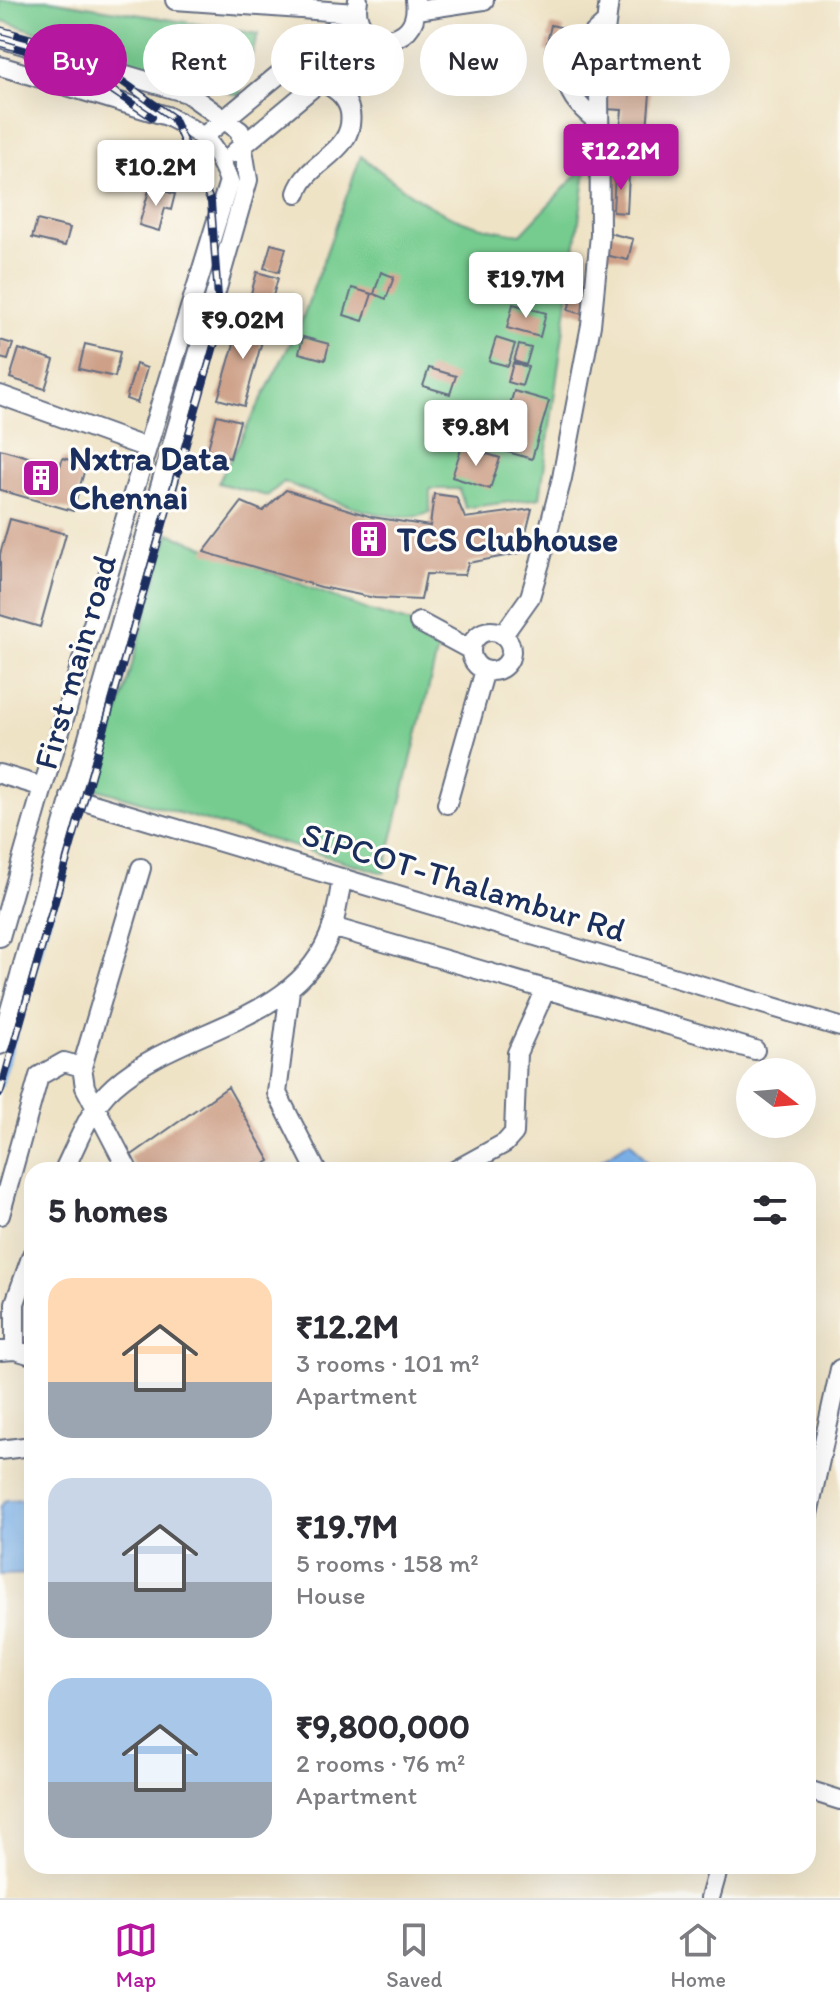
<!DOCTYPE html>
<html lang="en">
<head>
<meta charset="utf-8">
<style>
	body { margin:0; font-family:Itim,sans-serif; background:#f2f2f3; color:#2b2b33; height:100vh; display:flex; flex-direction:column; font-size:30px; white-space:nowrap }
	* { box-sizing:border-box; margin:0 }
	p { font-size:26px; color:#7c7c81 }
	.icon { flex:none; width:44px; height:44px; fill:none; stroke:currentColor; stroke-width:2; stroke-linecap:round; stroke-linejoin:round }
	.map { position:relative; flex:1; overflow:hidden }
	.drawer { position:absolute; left:24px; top:1162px; width:792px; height:712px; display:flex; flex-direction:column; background:#fff; border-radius:24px; box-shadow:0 8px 32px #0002 }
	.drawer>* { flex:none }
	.top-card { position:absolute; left:24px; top:24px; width:792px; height:72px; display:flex; gap:16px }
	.needle { width:52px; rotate:106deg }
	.fabs { position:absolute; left:736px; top:1058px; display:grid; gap:16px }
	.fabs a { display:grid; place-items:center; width:80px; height:80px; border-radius:50%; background:#fff; box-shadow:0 8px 32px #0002; font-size:40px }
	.price { position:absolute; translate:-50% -68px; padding:0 18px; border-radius:8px; background:#fff; color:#222; font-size:26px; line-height:52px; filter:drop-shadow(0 2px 4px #0008) }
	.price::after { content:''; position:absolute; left:50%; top:48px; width:24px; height:18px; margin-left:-12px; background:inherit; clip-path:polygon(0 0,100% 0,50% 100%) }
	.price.selected { background:#b5179e; color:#fff }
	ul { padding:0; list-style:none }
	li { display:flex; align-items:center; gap:24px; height:200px; padding:0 24px }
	li span { display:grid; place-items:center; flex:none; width:224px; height:160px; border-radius:24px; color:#555 }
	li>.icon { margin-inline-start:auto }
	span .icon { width:96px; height:96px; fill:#fffc; stroke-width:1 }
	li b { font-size:34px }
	h2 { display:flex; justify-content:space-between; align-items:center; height:96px; padding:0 24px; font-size:34px }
	.pill { padding:0 28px; border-radius:36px; background:#fff; box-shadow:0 8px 32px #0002; font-size:28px; line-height:72px }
	.pill.selected { background:#b5179e; color:#fff }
	.tabs { display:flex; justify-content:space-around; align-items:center; height:112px; border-top:2px solid #e1e1e2; background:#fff; font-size:22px; color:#7c7c81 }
	.tabs a { display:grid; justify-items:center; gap:4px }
	.tabs .selected { color:#b5179e }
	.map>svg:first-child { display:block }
	.green { fill:#76cc8f; stroke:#487e76; stroke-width:2 }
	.water { fill:#7db4ec; stroke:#4c72a5; stroke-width:2 }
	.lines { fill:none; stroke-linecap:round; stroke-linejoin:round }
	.stream { stroke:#7db4ec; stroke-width:5 }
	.building { fill:#cea088 }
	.minor-casing { stroke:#656e82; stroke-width:22 }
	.minor { stroke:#fff; stroke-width:18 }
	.rail-casing { stroke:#1b2f5e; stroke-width:8 }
	.rail { stroke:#fdfcf7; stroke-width:5; stroke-dasharray:15; stroke-linecap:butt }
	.labels { text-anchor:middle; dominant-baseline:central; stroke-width:6; stroke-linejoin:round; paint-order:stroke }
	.poi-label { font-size:34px; font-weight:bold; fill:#1b2f5e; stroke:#fdfcf7; text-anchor:start }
	.street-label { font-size:34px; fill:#1b2f5e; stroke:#fdfcf7 }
</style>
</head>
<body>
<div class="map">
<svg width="840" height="1898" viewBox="0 0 840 1898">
	<rect width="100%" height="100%" fill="#fdfcf7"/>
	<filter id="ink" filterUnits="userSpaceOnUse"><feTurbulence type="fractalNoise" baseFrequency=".0125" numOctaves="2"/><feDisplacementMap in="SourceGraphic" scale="16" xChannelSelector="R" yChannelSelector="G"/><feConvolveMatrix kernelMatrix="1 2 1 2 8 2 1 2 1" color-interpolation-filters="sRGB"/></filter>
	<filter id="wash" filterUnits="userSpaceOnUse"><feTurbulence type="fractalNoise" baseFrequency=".006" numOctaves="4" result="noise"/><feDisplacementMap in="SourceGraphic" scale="32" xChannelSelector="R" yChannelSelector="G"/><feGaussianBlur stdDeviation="1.8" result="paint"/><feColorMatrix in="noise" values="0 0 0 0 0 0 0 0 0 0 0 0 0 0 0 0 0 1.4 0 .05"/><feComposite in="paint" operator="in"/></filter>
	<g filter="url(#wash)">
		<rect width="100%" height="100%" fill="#efe3c6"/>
		<!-- green -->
		<path class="green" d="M0,0H50L258,34L239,96L0,20Z
			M361,156C417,200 448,226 521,234L587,164L540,498L465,508L459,489H430V512C399,530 317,495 284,482L267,496L218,483L300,325Z
			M169,533L370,611L442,632L384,873L97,789Z"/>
		<!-- water -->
		<path class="water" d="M630,1141L654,1170H586Z
			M32,1499V1574L0,1575V1507L6,1500Z"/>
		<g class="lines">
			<!-- stream -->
			<path class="stream" d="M0,1085L77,823"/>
		</g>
		<g id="blocks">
			<!-- building -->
			<path class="building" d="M551,25L564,28L560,42L548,38Z
				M548,40L568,45L565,57L545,51Z
				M610,43L654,46L645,153L618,151L622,110L605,109Z
				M615,172L629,173L627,213L613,212Z
				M150,187L175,194L171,210L165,208L159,231L139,225Z
				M37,220L70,228L65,246L32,238Z
				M605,232L633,239L628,260L600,254Z
				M271,244L286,248L279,272L264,268Z
				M257,272L278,278L268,314L247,308Z
				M381,272L394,277L386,299L374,294Z
				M575,287L592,292L586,315L568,310Z
				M352,288L372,294L363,321L344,315Z
				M513,304L546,313L540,337L507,328Z
				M242,316L267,323L244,406L218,399Z
				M303,337L329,344L325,360L299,353Z
				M496,338L515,344L508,366L489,361Z
				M0,340L13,344L8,360L0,358Z
				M85,344L120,352L115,377L79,369Z
				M519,345L531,348L526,365L514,361Z
				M19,349L54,360L45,389L10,378Z
				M513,363L528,367L522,386L508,382Z
				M136,364L147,368L137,403L126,399Z
				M429,368L456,376L450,394L423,386Z
				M514,391L549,401L532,459L497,449Z
				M217,415L240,421L230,458L207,452Z
				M462,446L500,458L490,489L452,477Z
				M0,449L60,466L63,458L86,465L73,511L0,490Z
				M286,490L372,517L430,526L434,494L456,497L465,518L532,509L521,553L468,563L465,575L426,574L421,600L375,598L321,587L204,552L242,502L263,511Z
				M10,519L66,534L40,627L0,615V554Z
				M228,1087L270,1161L255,1170H137L129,1157Z"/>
		</g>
	</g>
	<g filter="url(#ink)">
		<use href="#blocks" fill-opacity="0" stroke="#656e82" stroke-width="2"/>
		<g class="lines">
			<defs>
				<path id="minor" d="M175,0L356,13
					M358,0C348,50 423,53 415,0
					M417,10L484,0
					M0,38L187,93L240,131L248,180L0,1045
					M0,66L167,116C205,135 214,142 229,181L43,787L0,937
					M598,122C551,86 561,61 603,25
					M203,137L340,24L359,23
					M234,153L360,48L366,31
					M297,193C308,159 356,153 350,112C347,96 335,89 322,81
					M0,395L147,448
					M419,622L471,650
					M471 651a20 20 0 1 1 40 0a20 20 0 1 1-40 0Z
					M503,635L530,597L540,563L562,478L591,325L600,235L599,81L609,0
					M0,774L43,787
					M70,797L840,1027
					M447,804L485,670
					M332,927L755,1050
					M290,990L277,1093L316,1170
					M64,1170C78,1142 90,1107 114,1086C182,1025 300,1024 332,928C337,913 339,895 342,879
					M128,1170L85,1087L82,1067L141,868
					M456,1170L505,1143L514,1133L517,1053L546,989
					M0,1215L39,1076L64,1062L82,1067
					M15,1350V1303L32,1255
					M0,1351L15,1350L32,1355
					M0,1450L32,1446
					M808,1514L840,1369
					M808,1790L840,1800
					M710,1898L719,1866"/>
			</defs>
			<!-- minor casing -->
			<use href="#minor" class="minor-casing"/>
			<!-- minor -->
			<use href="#minor" class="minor"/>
			<defs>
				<path id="rail" d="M0,30L83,53L173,118L211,202L220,325L0,1093
					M0,43L73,64L152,117"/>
			</defs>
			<!-- rail casing -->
			<use href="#rail" class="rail-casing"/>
			<!-- rail -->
			<use href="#rail" class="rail"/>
		</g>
	</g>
	<!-- icons -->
	<defs>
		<symbol id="building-square" viewBox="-11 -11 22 22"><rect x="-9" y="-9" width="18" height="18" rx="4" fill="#b5179e" stroke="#fdfcf7"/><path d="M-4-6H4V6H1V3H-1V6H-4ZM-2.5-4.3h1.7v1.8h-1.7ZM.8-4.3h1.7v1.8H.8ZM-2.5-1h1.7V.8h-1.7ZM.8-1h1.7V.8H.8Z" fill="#fff"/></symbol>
	</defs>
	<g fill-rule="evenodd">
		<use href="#building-square" x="19" y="456" width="44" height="44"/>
		<use href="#building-square" x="347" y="517" width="44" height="44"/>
	</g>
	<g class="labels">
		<!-- poi labels -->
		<g class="poi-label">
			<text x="69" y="458">Nxtra Data<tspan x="69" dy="39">Chennai</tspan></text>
			<text x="397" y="539">TCS Clubhouse</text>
		</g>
		<!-- street labels -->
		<g class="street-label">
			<text transform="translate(75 662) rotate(-74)">First main road</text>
			<text transform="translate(464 882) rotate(17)">SIPCOT-Thalambur Rd</text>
		</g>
	</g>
</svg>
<div class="fabs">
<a><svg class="needle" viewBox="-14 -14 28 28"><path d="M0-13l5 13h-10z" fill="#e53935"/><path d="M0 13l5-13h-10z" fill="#7c7c81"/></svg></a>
</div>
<b class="price selected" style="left:621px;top:192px">₹12.2M</b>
<b class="price" style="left:156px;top:208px">₹10.2M</b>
<b class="price" style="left:526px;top:320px">₹19.7M</b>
<b class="price" style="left:243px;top:361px">₹9.02M</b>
<b class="price" style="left:476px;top:468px">₹9.8M</b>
<div class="top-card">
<a class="pill selected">Buy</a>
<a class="pill">Rent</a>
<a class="pill">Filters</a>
<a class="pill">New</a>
<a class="pill">Apartment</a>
</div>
<section class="drawer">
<h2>5 homes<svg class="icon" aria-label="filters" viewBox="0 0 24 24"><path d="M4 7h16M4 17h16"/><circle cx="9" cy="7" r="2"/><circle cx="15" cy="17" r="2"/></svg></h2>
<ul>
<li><span style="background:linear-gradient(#ffd9b3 65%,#9aa5b1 0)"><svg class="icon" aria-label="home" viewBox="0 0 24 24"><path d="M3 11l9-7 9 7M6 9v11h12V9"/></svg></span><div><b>₹12.2M</b><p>3 rooms · 101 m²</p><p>Apartment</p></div></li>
<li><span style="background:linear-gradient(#c9d6e8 65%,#9aa5b1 0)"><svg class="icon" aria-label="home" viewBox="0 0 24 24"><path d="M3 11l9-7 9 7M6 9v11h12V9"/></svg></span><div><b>₹19.7M</b><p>5 rooms · 158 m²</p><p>House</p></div></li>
<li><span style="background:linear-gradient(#a9c7e8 65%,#9aa5b1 0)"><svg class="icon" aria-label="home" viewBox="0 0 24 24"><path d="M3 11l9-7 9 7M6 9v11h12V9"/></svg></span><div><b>₹9,800,000</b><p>2 rooms · 76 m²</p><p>Apartment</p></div></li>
</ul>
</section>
</div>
<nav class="tabs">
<a class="selected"><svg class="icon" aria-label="map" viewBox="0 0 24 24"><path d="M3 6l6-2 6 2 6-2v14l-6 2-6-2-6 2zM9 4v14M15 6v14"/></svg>Map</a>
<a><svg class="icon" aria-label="saved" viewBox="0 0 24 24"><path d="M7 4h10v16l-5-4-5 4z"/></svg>Saved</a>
<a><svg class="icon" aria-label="home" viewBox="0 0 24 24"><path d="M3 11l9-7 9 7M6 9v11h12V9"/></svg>Home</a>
</nav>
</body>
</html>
